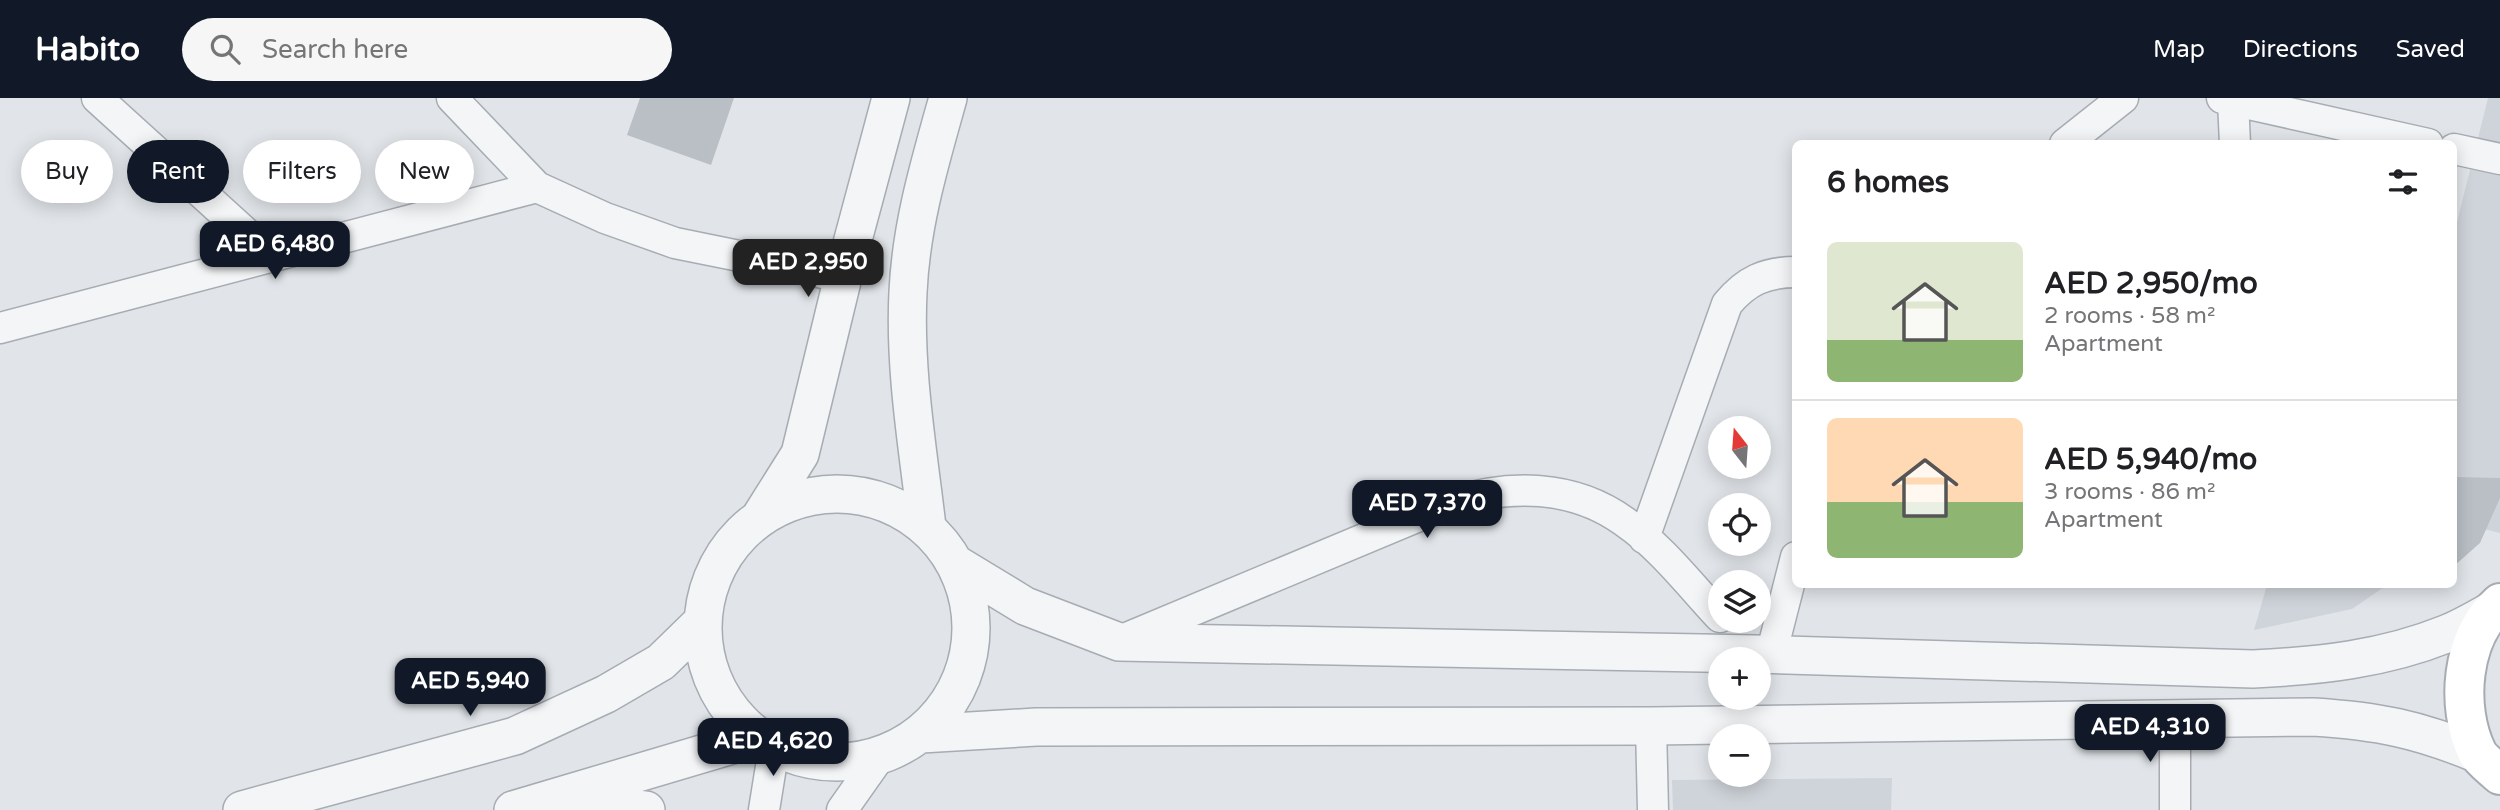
<!DOCTYPE html>
<html lang="en">
<head>
<meta charset="utf-8">
<style>
	body { margin:0; font-family:"Varela Round",sans-serif; background:#f6f6f6; color:#202124; height:100vh; display:flex; flex-direction:column; font-size:26px; white-space:nowrap }
	* { box-sizing:border-box; margin:0 }
	p { font-size:23px; color:#757577 }
	.icon { flex:none; width:38px; height:38px; fill:none; stroke:currentColor; stroke-width:2; stroke-linecap:round; stroke-linejoin:round }
	.map { position:relative; flex:1; overflow:hidden }
	.sheet { position:absolute; left:1792px; top:42px; width:665px; height:448px; display:flex; flex-direction:column; background:#fff; border-radius:10px; box-shadow:0 4px 18px #0003 }
	.sheet>* { flex:none }
	.hud { position:absolute; left:21px; top:42px; width:665px; height:63px; display:flex; gap:14px }
	.needle { width:46px; rotate:343deg }
	.buttons { position:absolute; left:1708px; top:318px; display:grid; gap:14px }
	.buttons a { display:grid; place-items:center; width:63px; height:63px; border-radius:50%; background:#fff; box-shadow:0 4px 18px #0003; font-size:35px }
	.price { position:absolute; translate:-50% -60px; padding:0 16px; border-radius:14px; background:#111827; color:#fff; font-size:23px; line-height:46px; filter:drop-shadow(0 2px 4px #0008) }
	.price::after { content:''; position:absolute; left:50%; top:42px; width:21px; height:16px; margin-left:-10px; background:inherit; clip-path:polygon(0 0,100% 0,50% 100%) }
	.price.active { background:#222; color:#fff }
	ul { padding:0; list-style:none }
	li { display:flex; align-items:center; gap:21px; height:175px; padding:0 35px }
	li+li { border-top:2px solid #e0e0e0 }
	li span { display:grid; place-items:center; flex:none; width:196px; height:140px; border-radius:10px; color:#555 }
	li>.icon { margin-inline-start:auto }
	span .icon { width:84px; height:84px; fill:#fffc; stroke-width:1 }
	li b { font-size:30px }
	h2 { display:flex; justify-content:space-between; align-items:center; height:84px; padding:0 35px; font-size:30px }
	.chip { padding:0 24px; border-radius:32px; background:#fff; box-shadow:0 4px 18px #0003; font-size:24px; line-height:63px }
	.chip.active { background:#111827; color:#fff }
	header { display:flex; align-items:center; gap:42px; box-sizing:border-box; height:98px; padding:0 35px; background:#111827; color:#fff }
	header strong { font-size:33px }
	nav { display:flex; gap:38px; margin-inline-start:auto; font-size:24px }
	.search { width:490px; height:63px; background:#f6f6f6; display:flex; align-items:center; gap:18px; box-sizing:border-box; padding:0 24px; border-radius:38px; color:#757577; font-size:26px }
	.map>svg:first-child { display:block }
	.built { fill:#cfd4da }
	.building { fill:#b9bfc5 }
	.lines { fill:none; stroke-linecap:round; stroke-linejoin:round }
	.minor-casing { stroke:#a7acb3; stroke-width:33 }
	.tertiary-casing { stroke:#a7acb3; stroke-width:40 }
	.secondary-casing { stroke:#a7acb3; stroke-width:42 }
	.minor { stroke:#f3f5f7; stroke-width:30 }
	.tertiary { stroke:#f3f5f7; stroke-width:37 }
	.secondary { stroke:#fff; stroke-width:38 }
</style>
</head>
<body>
<header>
<strong>Habito</strong>
<div class="search"><svg class="icon" aria-label="search" viewBox="0 0 24 24"><circle cx="10" cy="10" r="6"/><path d="M15 15l6 6"/></svg>Search here</div>
<nav><a>Map</a><a>Directions</a><a>Saved</a></nav>
</header>
<div class="map">
<svg width="2500" height="712" viewBox="0 0 2500 712">
	<rect width="100%" height="100%" fill="#e1e5e9"/>
	<!-- built -->
	<path class="built" d="M2488,0H2500V435L2471,428L2454,441V136Z
		M2267,487V486L2387,487L2352,511L2254,532Z
		M1892,680L1891,712H1673L1672,682Z"/>
	<!-- building -->
	<path class="building" d="M640,0H734L711,67L627,37Z
		M2454,379L2500,380V400L2480,445L2454,468Z"/>
	<g class="lines">
		<defs>
			<path id="minor" d="M97,0L271,158
				M452,0L537,89L605,120L675,145L843,179
				M2222,0L2428,46
				M2233,3L2235,46
				M2065,46L2123,0
				M2454,51L2500,61
				M0,230L537,89
				M1644,440L1727,206C1746,183 1765,174 1796,174
				M1122,542L1450,405C1509,386 1573,386 1625,424C1661,449 1690,487 1720,519
				M1771,557L1796,459
				M2175,621V712
				M1651,628L1653,712
				M764,712L774,650
				M842,712L880,658"/>
			<path id="tertiary" d="M703 530a134 134 0 1 1 268 0a134 134 0 1 1-268 0Z
				M761,418L800,356L843,179L891,0
				M927,429C918,351 904,273 908,194C911,127 930,64 948,0
				M956,466L1025,508L1119,544L1756,556L2253,571C2319,568 2384,561 2446,536C2461,530 2475,522 2489,514
				M921,636L1036,629L1651,628L2313,619C2378,623 2418,631 2478,656
				M567,702L646,712
				M242,712L515,638L606,596L661,564L701,525
				M513,712L759,639"/>
			<path id="secondary" d="M2500,505C2461,539 2455,608 2477,654C2481,662 2493,670 2500,677"/>
		</defs>
		<!-- minor casing -->
		<use href="#minor" class="minor-casing"/>
		<!-- tertiary casing -->
		<use href="#tertiary" class="tertiary-casing"/>
		<!-- secondary casing -->
		<use href="#secondary" class="secondary-casing"/>
		<!-- minor -->
		<use href="#minor" class="minor"/>
		<!-- tertiary -->
		<use href="#tertiary" class="tertiary"/>
		<!-- secondary -->
		<use href="#secondary" class="secondary"/>
	</g>
</svg>
<div class="buttons">
<a><svg class="needle" viewBox="-14 -14 28 28"><path d="M0-13l5 13h-10z" fill="#e53935"/><path d="M0 13l5-13h-10z" fill="#757577"/></svg></a>
<a><svg class="icon" aria-label="locate" viewBox="0 0 24 24"><circle cx="12" cy="12" r="6"/><path d="M12 2v4M12 18v4M2 12h4M18 12h4"/></svg></a>
<a><svg class="icon" aria-label="layers" viewBox="0 0 24 24"><path d="M12 4l9 5-9 5-9-5zM3 14l9 5 9-5"/></svg></a>
<a>+</a>
<a>−</a>
</div>
<b class="price" style="left:275px;top:183px">AED 6,480</b>
<b class="price active" style="left:808px;top:201px">AED 2,950</b>
<b class="price" style="left:1427px;top:442px">AED 7,370</b>
<b class="price" style="left:470px;top:620px">AED 5,940</b>
<b class="price" style="left:2150px;top:666px">AED 4,310</b>
<b class="price" style="left:773px;top:680px">AED 4,620</b>
<div class="hud">
<a class="chip">Buy</a>
<a class="chip active">Rent</a>
<a class="chip">Filters</a>
<a class="chip">New</a>
</div>
<section class="sheet">
<h2>6 homes<svg class="icon" aria-label="filters" viewBox="0 0 24 24"><path d="M4 7h16M4 17h16"/><circle cx="9" cy="7" r="2"/><circle cx="15" cy="17" r="2"/></svg></h2>
<ul>
<li><span style="background:linear-gradient(#dfe7d0 70%,#8fb573 0)"><svg class="icon" aria-label="home" viewBox="0 0 24 24"><path d="M3 11l9-7 9 7M6 9v11h12V9"/></svg></span><div><b>AED 2,950/mo</b><p>2 rooms · 58 m²</p><p>Apartment</p></div></li>
<li><span style="background:linear-gradient(#ffd9b3 60%,#8fb573 0)"><svg class="icon" aria-label="home" viewBox="0 0 24 24"><path d="M3 11l9-7 9 7M6 9v11h12V9"/></svg></span><div><b>AED 5,940/mo</b><p>3 rooms · 86 m²</p><p>Apartment</p></div></li>
</ul>
</section>
</div>
</body>
</html>
